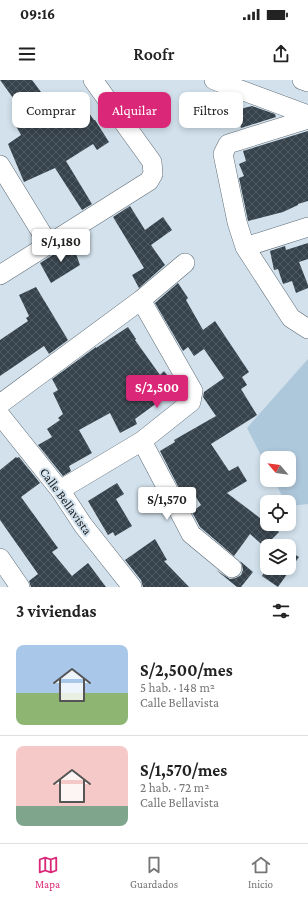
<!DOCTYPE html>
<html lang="es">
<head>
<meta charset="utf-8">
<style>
	body { margin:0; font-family:"Crimson Pro",serif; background:#f2f2f2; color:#222; height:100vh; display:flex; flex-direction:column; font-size:15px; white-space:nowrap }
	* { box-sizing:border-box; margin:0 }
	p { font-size:13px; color:#767676 }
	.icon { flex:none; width:22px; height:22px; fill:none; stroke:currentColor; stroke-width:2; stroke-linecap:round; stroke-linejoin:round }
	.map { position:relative; height:507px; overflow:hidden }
	.side { display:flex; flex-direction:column; background:#fff; flex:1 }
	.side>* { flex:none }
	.hud { position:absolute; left:12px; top:12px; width:284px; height:36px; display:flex; gap:8px }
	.needle { width:26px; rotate:298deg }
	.buttons { position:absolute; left:260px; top:371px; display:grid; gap:8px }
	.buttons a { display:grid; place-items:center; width:36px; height:36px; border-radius:8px; background:#fff; box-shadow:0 2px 6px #0003; font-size:20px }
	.price { position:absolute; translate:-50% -34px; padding:0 9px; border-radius:4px; background:#fff; color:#222; font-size:13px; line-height:26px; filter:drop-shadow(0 1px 2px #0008) }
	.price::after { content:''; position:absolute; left:50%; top:24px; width:12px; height:9px; margin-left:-6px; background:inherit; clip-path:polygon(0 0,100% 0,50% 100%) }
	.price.on { background:#db2777; color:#fff }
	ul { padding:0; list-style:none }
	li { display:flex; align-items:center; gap:12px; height:100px; padding:0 16px }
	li+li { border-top:1px solid #e0e0e0 }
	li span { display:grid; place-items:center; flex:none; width:112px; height:80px; border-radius:8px; color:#555 }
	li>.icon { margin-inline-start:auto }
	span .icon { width:48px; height:48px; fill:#fffc; stroke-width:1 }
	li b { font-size:17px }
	h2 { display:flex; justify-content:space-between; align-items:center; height:48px; padding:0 16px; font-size:17px }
	.tag { padding:0 14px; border-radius:8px; background:#fff; box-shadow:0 2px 6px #0003; font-size:14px; line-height:36px }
	.tag.on { background:#db2777; color:#fff }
	.status { display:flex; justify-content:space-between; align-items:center; height:28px; padding:0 20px; background:#fff; direction:ltr }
	.status svg { height:11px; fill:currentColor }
	header { display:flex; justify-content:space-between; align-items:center; height:52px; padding:0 16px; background:#fff; font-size:18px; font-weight:600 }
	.tabs { display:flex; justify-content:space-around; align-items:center; height:56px; border-top:1px solid #e0e0e0; background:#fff; font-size:11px; color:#767676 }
	.tabs a { display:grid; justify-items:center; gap:2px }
	.tabs .on { color:#db2777 }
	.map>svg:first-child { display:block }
	.green { fill:#aec8db }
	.building { fill:url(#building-cross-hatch) }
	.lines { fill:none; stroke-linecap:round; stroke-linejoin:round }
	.minor-casing { stroke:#5c6a74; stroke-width:20 }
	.minor { stroke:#fff; stroke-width:19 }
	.labels { text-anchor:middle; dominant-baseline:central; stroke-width:4; stroke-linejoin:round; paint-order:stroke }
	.street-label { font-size:13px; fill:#191e22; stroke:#d2e1ec }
</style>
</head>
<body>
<div class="status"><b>09:16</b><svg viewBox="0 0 49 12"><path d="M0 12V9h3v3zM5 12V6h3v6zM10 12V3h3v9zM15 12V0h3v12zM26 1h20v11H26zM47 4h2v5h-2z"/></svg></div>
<header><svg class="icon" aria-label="menu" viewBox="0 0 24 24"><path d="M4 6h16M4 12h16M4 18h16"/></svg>Roofr<svg class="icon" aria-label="share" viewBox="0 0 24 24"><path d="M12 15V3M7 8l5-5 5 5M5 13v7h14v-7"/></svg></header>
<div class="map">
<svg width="308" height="507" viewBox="0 0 308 507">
	<defs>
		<pattern id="building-cross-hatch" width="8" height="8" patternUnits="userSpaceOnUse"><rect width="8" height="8" fill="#37434c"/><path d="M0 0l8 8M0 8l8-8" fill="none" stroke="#515b63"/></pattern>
	</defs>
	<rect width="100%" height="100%" fill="#d2e1ec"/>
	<!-- green -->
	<path class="green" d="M308,279V424L289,426V422H285L274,400H289V378H267V387L247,348Z"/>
	<!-- building -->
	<path class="building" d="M0,0H32L50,24L54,22L58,33L71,28L74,37L86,29L94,40H95L109,62L97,70L93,64L66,81L92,124L82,130L55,88L24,102L8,64L21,55L12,39L24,33Z
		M252,26L275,34L276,37L241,48L236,30Z
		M308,51V121L298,124V125L283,132L248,141L239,98L244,96L239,84L246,81L243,71Z
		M130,126L145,150L163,137L172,150L151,165L165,185L139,208L132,195L144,188L113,137Z
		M72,163L80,185L51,203L40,183Z
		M308,163V179L299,182L308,205V208L296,213L292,201L283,204L278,189L274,190L270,171L285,166L286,170Z
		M178,203L188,218L186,220L203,250L215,241L249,292L242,297L247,305L241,309L257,335L211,364L229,391L238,386L247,401L227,413L264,441L265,440L267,444H270L279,452L272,459L282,466H267V469L250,454L234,476L200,447L192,432L201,425L192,411L183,416L160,371L175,362L174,360L216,336L203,317L204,312L224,298L204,269L194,276L188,267L183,271L155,223Z
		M36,207L68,260L49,274L44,266L0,296V260L28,241L26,238L29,236L19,215Z
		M128,247L136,259L135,260L160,295L164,291L173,302L157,315L161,320L135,339L137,344L120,353L110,333L79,350L92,373L69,386L71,391L63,396L38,365L52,357L47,349L60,340L58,338L63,334L53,313L58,310L52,299L96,267V268Z
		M16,377L17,378L19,377L40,403L21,417L58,468L52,472L72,496L88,483L106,507H31L29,501L38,494L0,440V390Z
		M117,403L124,414L116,419L132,446L115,456L113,452L108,455L88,421Z
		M155,459L167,480L164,481L189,507H143L141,500L125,480Z
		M289,471L299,477L278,507L262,496L267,488H289Z
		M240,481L253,492L241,507H237L216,490L230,499L236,498L241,495L243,490L242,485Z"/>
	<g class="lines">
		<defs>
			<path id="minor" d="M214,0L308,35
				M302,0L308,2
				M308,39L228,64L223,74L237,142L245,167L291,238L308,249
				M0,85L49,165
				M245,167L308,147
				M0,195L149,101L153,94L152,82L93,0
				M0,324L141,220L185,183
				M0,335L60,410L83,445L132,507
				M142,361L191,454L232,488
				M60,410L142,361L191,322L193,311L141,220
				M0,478L20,507"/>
		</defs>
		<!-- minor casing -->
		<use href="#minor" class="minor-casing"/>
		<!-- minor -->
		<use href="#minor" class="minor"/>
	</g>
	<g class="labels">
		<!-- street labels -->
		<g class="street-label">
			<text transform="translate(66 421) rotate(54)">Calle Bellavista</text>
		</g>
	</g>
</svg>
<div class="buttons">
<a><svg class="needle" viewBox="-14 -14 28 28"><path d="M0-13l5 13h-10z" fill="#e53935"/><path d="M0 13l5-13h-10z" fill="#767676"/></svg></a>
<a><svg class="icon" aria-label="locate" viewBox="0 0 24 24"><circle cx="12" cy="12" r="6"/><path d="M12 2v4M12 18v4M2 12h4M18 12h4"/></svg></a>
<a><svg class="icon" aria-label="layers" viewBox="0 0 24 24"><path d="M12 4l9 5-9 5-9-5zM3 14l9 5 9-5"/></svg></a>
</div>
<b class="price" style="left:61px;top:183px">S/1,180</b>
<b class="price on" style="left:157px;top:329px">S/2,500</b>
<b class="price" style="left:167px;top:441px">S/1,570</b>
<div class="hud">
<a class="tag">Comprar</a>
<a class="tag on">Alquilar</a>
<a class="tag">Filtros</a>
</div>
</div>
<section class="side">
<h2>3 viviendas<svg class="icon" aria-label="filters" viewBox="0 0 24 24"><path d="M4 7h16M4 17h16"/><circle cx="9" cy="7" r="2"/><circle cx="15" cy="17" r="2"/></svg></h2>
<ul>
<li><span style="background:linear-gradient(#a9c7e8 60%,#8fb573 0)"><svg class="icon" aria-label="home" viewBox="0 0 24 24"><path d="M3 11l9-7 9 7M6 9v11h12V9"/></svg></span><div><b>S/2,500/mes</b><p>5 hab. · 148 m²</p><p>Calle Bellavista</p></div></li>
<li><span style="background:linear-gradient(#f6c9c9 75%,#7fa58c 0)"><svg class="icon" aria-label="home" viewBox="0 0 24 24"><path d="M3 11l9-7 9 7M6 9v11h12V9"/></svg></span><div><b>S/1,570/mes</b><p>2 hab. · 72 m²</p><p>Calle Bellavista</p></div></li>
</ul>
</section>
<nav class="tabs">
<a class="on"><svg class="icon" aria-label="map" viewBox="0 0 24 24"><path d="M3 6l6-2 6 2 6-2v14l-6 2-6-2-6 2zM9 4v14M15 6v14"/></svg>Mapa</a>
<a><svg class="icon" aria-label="saved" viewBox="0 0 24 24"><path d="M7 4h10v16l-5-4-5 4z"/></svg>Guardados</a>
<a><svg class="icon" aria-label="home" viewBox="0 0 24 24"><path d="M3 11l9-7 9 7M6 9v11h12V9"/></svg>Inicio</a>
</nav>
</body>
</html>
